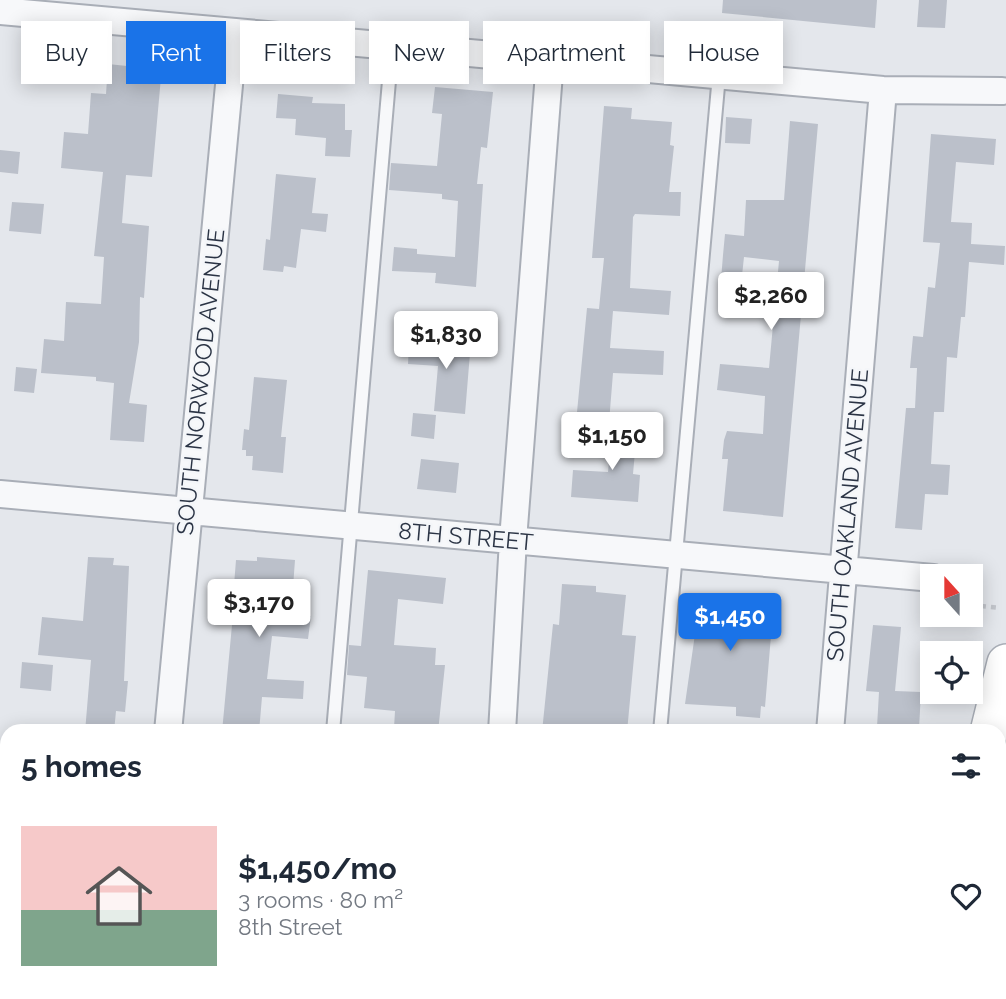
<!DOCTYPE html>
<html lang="en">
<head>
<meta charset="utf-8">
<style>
	body { margin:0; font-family:Raleway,sans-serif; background:#f2f2f3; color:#1f2937; height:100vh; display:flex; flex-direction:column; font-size:26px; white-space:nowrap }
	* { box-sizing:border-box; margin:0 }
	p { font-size:23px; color:#747a83 }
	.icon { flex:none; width:38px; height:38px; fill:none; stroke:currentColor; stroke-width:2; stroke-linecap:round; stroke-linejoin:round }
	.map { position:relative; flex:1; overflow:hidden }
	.panel { position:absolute; left:0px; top:724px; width:1006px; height:275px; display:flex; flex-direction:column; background:#fff; border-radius:21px 21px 0 0; box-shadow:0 4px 18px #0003 }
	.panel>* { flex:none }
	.guide { position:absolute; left:21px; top:21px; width:964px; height:63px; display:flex; gap:14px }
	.needle { width:46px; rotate:339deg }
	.tools { position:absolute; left:920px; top:564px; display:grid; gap:14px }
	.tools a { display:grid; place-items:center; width:63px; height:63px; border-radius:0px; background:#fff; box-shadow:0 4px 18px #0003; font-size:35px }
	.price { position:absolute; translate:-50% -60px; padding:0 16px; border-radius:7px; background:#fff; color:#222; font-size:23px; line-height:46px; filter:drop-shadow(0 2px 4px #0008) }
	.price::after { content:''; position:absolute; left:50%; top:42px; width:21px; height:16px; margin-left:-10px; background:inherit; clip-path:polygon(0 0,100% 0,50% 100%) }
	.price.selected { background:#1a73e8; color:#fff }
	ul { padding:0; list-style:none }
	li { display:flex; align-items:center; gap:21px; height:175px; padding:0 21px }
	li span { display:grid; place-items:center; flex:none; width:196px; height:140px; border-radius:0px; color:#555 }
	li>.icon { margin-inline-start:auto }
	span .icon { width:84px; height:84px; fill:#fffc; stroke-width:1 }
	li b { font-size:30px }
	h2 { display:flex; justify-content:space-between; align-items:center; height:84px; padding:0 21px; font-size:30px }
	.pill { padding:0 24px; border-radius:0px; background:#fff; box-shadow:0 4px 18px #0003; font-size:24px; line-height:63px }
	.pill.selected { background:#1a73e8; color:#fff }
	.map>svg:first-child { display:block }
	.building { fill:#bbc0ca }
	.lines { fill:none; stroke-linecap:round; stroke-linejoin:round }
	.service-casing { stroke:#a9aeb7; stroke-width:16 }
	.minor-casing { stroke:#a9aeb7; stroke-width:30 }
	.secondary-casing { stroke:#a9aeb7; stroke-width:40 }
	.path { stroke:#c2c5cb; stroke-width:4.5; stroke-dasharray:5 5; stroke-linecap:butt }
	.service { stroke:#f7f8fa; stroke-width:12 }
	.minor { stroke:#f7f8fa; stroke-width:26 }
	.secondary { stroke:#fff; stroke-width:37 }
	.labels { text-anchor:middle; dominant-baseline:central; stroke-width:5; stroke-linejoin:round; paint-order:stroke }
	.street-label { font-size:23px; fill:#2b3445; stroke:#f4f6f9 }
</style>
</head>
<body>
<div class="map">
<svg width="1006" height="999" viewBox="0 0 1006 999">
	<rect width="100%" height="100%" fill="#e4e7ec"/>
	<!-- building -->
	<path class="building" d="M723,0H877L875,28L722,13Z
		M919,0H947L945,28L917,27Z
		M127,63L162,66L152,177L126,175L122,223L149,226L144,298L140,297L139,342L129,403L147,405L144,442L110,440L114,383L96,381V377L41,373L44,339L64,341L66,302L101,304L104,257L94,256L103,172L61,168L64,132L88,134L91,93L106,94L108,64L127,66Z
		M435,87L493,92L487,148L481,147L477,184H483L476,287L435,283L436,273L392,271L394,247L417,249V254L455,257L458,201L442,199V194L389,190L391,163L437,166L442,114L432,113Z
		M278,94L313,97L312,103L345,104V130H352L350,157L325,156L326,138L295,135L296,119L276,118Z
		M604,106L632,108L631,119L672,122L670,145L674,146L669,192H681L680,216L635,214L633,217L630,288L671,291L669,315L613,311L610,348L664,351L663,375L613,373L608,435L575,433L587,308L599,309L604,258H592Z
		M726,117L752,119L750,144L725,143Z
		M790,121L818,124L783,517L723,511L728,459H722L724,440L727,431L763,434L765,396L717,390L720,364L769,368L779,261L744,257L740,294L720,292L723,255L725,234L744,236L746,200H784Z
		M931,134L996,139L994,165L956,162L951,222L972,223L971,244L1005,246L1004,265L969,262L965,317H961L957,358L947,357L944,412H934L931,464L950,465L948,495L925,494L922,530L895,528L906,408H915L917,368H910L913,336L923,337L928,287L935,288L940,243L923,242Z
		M0,150L20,152L18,174L0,172Z
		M276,174L316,178L312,213L328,214L326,232L301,229L296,268L284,266L283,272L263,270L266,239L270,240Z
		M12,202L44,204L41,234L9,231Z
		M432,337L471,341L465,414L434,411L438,366L408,364L409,344L431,346Z
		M16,367L37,369L34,393L14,391Z
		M254,377L287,380L281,437H286L283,473L252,470L253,456H246V450H242L244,429L249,430Z
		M413,413L436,415L434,439L411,436Z
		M612,427L637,429L633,474L640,475L638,502L571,497L573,470L608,472Z
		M421,459L459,463L456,493L417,489Z
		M88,557L114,558L113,565L129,566L124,681H128L125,712L116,711L114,732H85L91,660L38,655L42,617L83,621Z
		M257,557L295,560L291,614L311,616L308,639L272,636L267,679L304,681L303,699L262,697L259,732H222L232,625L231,616H223L224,597L233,598L236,560L257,561Z
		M368,570L446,578L443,604L398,599L394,645L436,648L435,665H445L438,732L394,728L395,711L364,708L367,677L347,675L349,645L361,646Z
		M562,584L596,586V592L626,595L622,635L636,636L627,732H542L553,624L559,625Z
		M687,598L774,600L765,707L761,706L760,718L736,716V707L685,704L696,627L686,626Z
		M873,625L901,627L895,691L921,692L919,729L877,727L879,692L866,691Z
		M22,662L53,665L51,691L20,688Z"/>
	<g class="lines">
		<defs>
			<path id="service" d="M333,732L392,46
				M660,732L719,75
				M309,999V992
				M637,999V992"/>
			<path id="minor" d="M0,11L883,90L1002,91
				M0,494L933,578
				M168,732L234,32
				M502,732L513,540L550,60
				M830,732L883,90
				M144,999L145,992
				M487,999V992
				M811,999L812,992"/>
			<path id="secondary" d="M989,732L1006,663
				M921,999L922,992
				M998,999L1006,967"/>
		</defs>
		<!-- service casing -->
		<use href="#service" class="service-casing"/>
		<!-- minor casing -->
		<use href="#minor" class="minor-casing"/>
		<!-- secondary casing -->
		<use href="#secondary" class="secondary-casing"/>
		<!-- path -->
		<path class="path" d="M971,605L1000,608"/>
		<!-- service -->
		<use href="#service" class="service"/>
		<!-- minor -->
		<use href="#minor" class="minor"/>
		<!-- secondary -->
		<use href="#secondary" class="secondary"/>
	</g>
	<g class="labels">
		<!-- street labels -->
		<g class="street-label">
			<text transform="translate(200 382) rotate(-84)">SOUTH NORWOOD AVENUE</text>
			<text transform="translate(847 515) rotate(-85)">SOUTH OAKLAND AVENUE</text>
			<text transform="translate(466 536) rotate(5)">8TH STREET</text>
		</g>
	</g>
</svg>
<div class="tools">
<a><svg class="needle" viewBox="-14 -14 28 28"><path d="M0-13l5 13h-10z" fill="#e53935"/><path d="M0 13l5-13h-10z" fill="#747a83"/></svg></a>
<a><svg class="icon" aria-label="locate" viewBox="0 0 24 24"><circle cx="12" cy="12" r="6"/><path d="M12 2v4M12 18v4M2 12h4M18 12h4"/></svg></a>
</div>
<b class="price" style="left:771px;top:332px">$2,260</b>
<b class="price" style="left:446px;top:371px">$1,830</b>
<b class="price" style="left:612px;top:472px">$1,150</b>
<b class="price" style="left:259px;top:639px">$3,170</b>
<b class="price selected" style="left:730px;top:653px">$1,450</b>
<div class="guide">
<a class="pill">Buy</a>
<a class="pill selected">Rent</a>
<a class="pill">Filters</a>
<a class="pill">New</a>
<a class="pill">Apartment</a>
<a class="pill">House</a>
</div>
<section class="panel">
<h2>5 homes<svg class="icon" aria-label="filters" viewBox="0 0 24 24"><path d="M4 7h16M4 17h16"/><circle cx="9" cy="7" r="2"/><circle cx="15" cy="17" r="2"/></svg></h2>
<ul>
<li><span style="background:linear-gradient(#f6c9c9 60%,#7fa58c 0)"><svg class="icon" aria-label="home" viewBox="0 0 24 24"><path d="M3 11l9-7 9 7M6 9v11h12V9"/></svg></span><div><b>$1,450/mo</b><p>3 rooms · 80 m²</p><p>8th Street</p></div><svg class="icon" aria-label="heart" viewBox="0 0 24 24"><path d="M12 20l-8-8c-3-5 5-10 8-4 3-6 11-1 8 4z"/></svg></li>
</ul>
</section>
</div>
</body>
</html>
